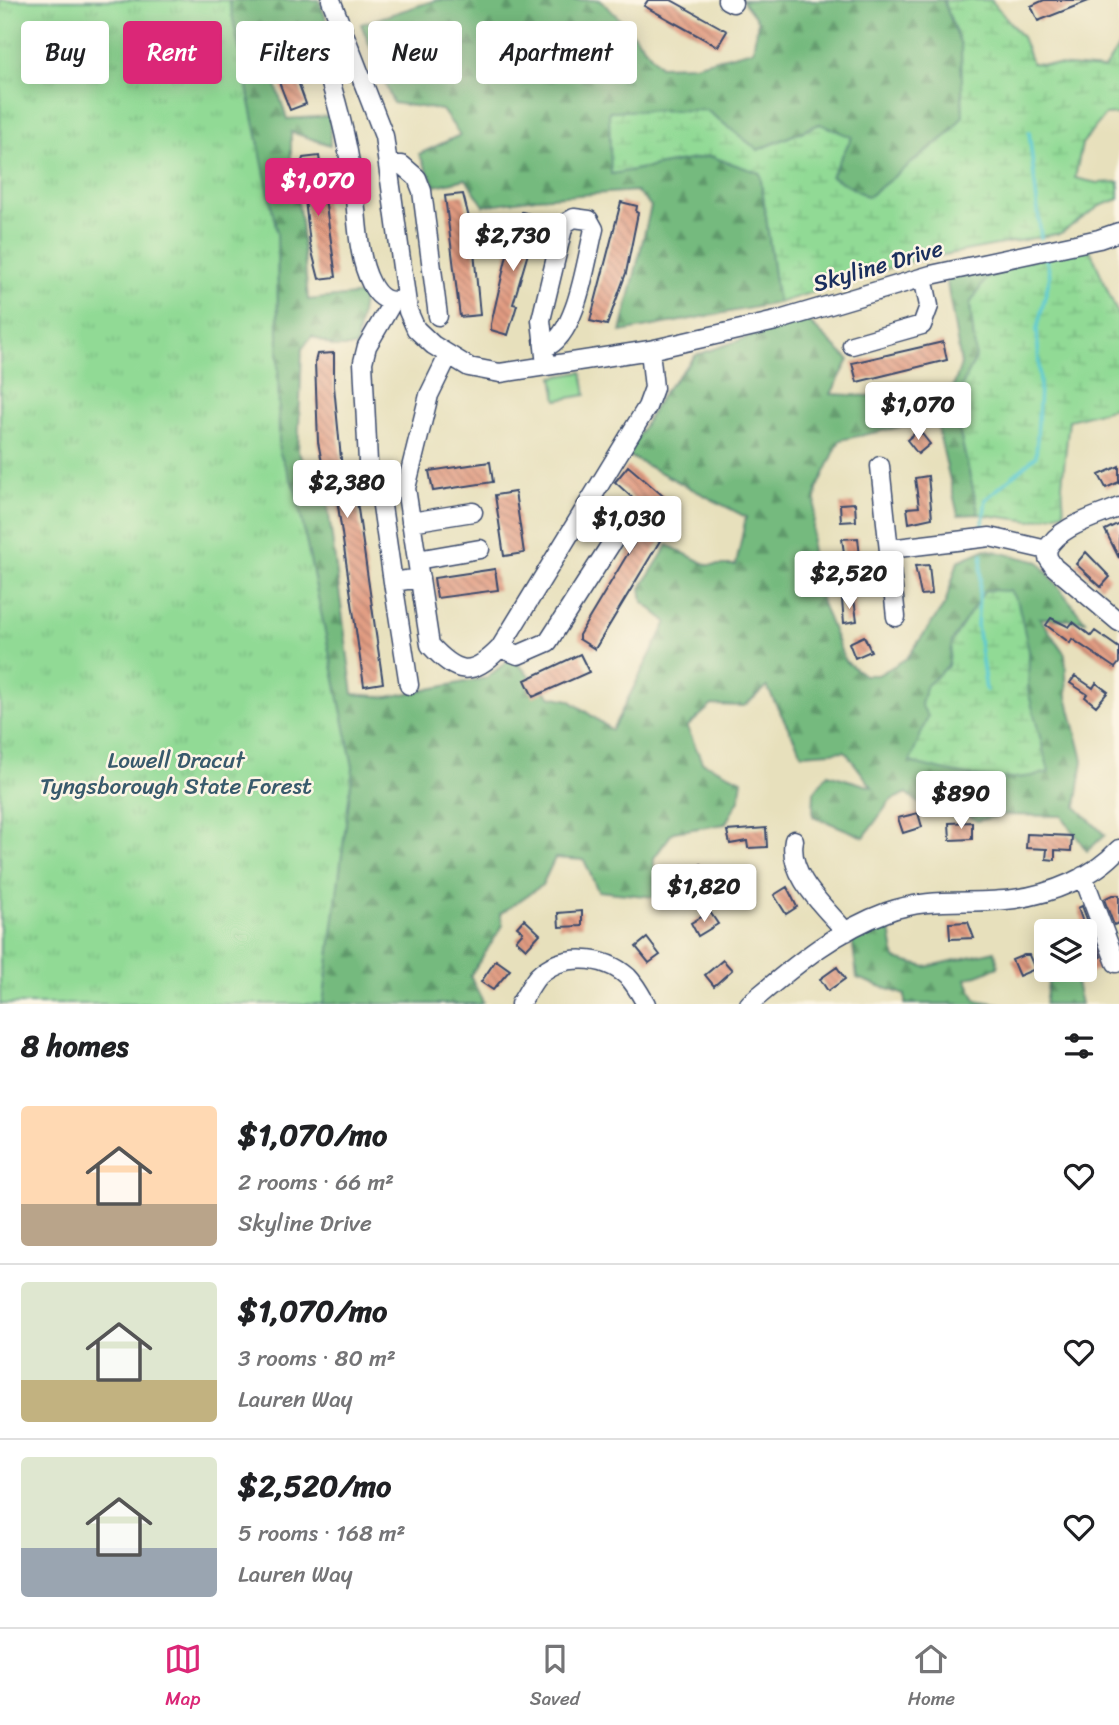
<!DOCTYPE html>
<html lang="en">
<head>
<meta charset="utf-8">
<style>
	body { margin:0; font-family:Sriracha,sans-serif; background:#f6f6f6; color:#202124; height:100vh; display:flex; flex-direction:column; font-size:26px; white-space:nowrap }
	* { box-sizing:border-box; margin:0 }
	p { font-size:23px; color:#757577 }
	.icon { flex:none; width:38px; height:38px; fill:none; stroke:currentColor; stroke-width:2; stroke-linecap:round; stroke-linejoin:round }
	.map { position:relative; height:1004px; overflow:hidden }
	.sheet { display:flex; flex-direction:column; background:#fff; flex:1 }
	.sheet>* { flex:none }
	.hud { position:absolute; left:21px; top:21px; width:700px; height:63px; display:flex; gap:14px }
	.tools { position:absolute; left:1034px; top:919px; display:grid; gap:14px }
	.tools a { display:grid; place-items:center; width:63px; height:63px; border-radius:7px; background:#fff; box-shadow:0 4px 18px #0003; font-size:35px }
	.price { position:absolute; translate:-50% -60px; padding:0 16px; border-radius:7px; background:#fff; color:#222; font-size:23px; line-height:46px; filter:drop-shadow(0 2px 4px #0008) }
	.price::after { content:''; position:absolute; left:50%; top:42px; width:21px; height:16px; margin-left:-10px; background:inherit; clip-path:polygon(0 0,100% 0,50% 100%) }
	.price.on { background:#db2777; color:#fff }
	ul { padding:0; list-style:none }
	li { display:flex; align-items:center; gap:21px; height:175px; padding:0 21px }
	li+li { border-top:2px solid #e0e0e0 }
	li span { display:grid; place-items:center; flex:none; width:196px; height:140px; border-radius:7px; color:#555 }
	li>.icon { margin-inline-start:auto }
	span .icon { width:84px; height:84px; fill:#fffc; stroke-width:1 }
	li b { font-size:30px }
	h2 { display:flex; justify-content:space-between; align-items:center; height:84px; padding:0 21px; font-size:30px }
	.tag { padding:0 24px; border-radius:7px; background:#fff; box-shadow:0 4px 18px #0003; font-size:24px; line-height:63px }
	.tag.on { background:#db2777; color:#fff }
	.dock { display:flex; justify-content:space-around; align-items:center; height:98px; border-top:2px solid #e0e0e0; background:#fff; font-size:19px; color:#757577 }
	.dock a { display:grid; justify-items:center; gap:4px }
	.dock .on { color:#db2777 }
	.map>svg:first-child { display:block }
	.forest { fill:url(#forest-firs); stroke:#48746e; stroke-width:2 }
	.wetland { fill:url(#wetland-marsh); stroke:#56847a; stroke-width:2 }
	.park { fill:url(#park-tufts); stroke:#56847a; stroke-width:2 }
	.garden { fill:#91da95; stroke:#56847a; stroke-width:2 }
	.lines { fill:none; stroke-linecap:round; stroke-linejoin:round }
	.stream { stroke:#5dcad2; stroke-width:3.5 }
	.building { fill:url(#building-back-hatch) }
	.minor-casing { stroke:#3a4a6c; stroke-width:21 }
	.minor { stroke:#fff; stroke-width:18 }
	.labels { text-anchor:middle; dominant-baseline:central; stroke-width:5; stroke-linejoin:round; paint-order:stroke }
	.street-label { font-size:23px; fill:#1b2f5e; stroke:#fcf5e5 }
	.park-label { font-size:23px; fill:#385a6c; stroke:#fcf5e5 }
</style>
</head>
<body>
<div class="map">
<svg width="1119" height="1004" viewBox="0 0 1119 1004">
	<defs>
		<pattern id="forest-firs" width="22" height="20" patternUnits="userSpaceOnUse" patternTransform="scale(1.75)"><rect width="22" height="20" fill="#74ba7e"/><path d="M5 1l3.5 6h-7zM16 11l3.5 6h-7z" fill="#5e986a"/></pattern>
		<pattern id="wetland-marsh" width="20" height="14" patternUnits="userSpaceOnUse" patternTransform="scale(1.75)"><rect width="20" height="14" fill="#91da95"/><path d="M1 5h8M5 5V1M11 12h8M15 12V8" fill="none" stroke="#7cbb83"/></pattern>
		<pattern id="park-tufts" width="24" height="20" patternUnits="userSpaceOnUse" patternTransform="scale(1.75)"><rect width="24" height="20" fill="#91da95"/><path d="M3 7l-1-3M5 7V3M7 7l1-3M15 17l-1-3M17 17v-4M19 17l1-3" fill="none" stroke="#7cbb83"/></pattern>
		<pattern id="building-back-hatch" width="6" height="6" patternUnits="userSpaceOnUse" patternTransform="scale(1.75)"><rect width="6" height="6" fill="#e19b81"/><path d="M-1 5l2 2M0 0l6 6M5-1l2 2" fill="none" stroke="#b67f6d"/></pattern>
	</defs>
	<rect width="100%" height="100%" fill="#fcf5e5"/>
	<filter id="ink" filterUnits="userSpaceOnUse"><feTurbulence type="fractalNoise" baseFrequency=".0143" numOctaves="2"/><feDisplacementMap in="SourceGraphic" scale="14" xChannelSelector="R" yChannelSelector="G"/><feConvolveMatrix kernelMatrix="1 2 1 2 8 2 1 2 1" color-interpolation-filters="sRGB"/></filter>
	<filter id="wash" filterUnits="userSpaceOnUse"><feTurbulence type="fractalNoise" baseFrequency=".00686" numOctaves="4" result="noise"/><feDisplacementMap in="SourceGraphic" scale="28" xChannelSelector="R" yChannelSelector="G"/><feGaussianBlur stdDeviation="1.57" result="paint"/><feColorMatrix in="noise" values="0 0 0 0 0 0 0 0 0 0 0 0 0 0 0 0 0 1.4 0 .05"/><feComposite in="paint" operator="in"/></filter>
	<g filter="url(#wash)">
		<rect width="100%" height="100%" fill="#e7e0bc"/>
		<!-- forest -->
		<path class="forest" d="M229,0H319L333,38L320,42L277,36L266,54L287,119L330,116V145L291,132V158L301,221L308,300L364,294L356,347H334L312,336L302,349L298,452L326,493L353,694L388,697L486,678L512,658L550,696L569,700L612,730L667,622L643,602L641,588L668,545L707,565H736L746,517L627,455L663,393L696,355L805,318L849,360L831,394L870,396L923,387L953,388L961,364L946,277L993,268L970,304L976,358L953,404L979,514L958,515L937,424L899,427L840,440L817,489L811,547L822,603L845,661L864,675H878L907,658L945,604L958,561L986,549L1039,562L1085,621L1040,618L1065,654L1067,697L1083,760L1076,807L1105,835L1087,851L1062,816L1003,815L977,821L954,807L930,813L907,793L891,800L864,837L813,816L814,792L828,774L872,787L845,751L802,754L767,687L744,706L712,705L687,727L702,762L742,780L739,800L725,824L673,832L654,858V897L598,891L584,860L555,858L542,885L500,914L503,925L470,976L483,1002L480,1004H323L353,767L296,492L279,452L277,233Z
			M436,0H600L623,22L660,66L694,65L753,50L758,21L742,0H946L944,2L961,45L963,116L949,134L868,197L831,176L820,124L758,150L706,110L611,174L710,156L760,173L778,303L621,332L651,206L636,191L536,198L484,206L466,179L435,186L419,154L460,135L442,110L393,103L361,24Z
			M889,924L895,959L926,967L995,951L998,967L966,979L976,1000L1001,1004H905V995L857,978L852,937Z
			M1050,970H1073L1081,1004H1045Z"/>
		<!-- wetland -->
		<path class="wetland" d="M946,0H991L1022,37L1032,63L1104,69L1119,46V114L1105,115L1082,144L1075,178L1097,183L1119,182V199L1100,206L1061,233L911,261L778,303L760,173L710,156L611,174L609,111L706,110L758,150L820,124L852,137L831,176L868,197L949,134L963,116L961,45L944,2Z
			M1089,247L1119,317V407L1069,420L1062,485L1064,512L1031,521L979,514L953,404L976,358L970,304L993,268Z
			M985,590L1010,591L1018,603L1029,651L1028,691L1049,772C1002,786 956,774 910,762L928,716L921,705L925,687L948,666L952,641Z"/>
		<!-- park -->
		<path class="park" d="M0,0H229L277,233L279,451L296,492L353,767L323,1004H0Z"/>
		<!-- garden -->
		<path class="garden" d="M582,372L586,395L557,400L553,377Z"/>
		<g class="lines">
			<!-- stream -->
			<path class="stream" d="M1029,132L1041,238
				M982,530L986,499L1036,456L1040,386L1037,329L1050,276L1046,258
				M982,554L977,625L986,690"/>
		</g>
		<g id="blocks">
			<!-- building -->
			<path class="building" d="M648,0H671L727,31L718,46L713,44L644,6Z
				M1044,0H1091L1038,21L1031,6Z
				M285,46L306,104L290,110L270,59L269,52Z
				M319,156L336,277L319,279L310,244L301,164L303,158Z
				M463,194L472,230L480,315L460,317L445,196Z
				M621,202L637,206L636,212L638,213L626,273L607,325L590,321Z
				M522,212L539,216L513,304L517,305L508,335L491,330V324L509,246Z
				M943,342L947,360L857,382L852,363Z
				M334,353V386L344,490L355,488L383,683L364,686L334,478H325L318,442L315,362L317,354Z
				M919,430L930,444L918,454L907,440Z
				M490,462L493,482L433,491L429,471Z
				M628,466L675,506L655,529L664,534L595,649L579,639V635L651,515L615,482Z
				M1119,466V482L1106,488L1099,475Z
				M928,476L932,518L909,523L907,508L919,507L915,478Z
				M515,492L524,553L504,556L495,495Z
				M855,503L856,521L841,522L840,504Z
				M1119,523V558L1105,530Z
				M858,538L863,585L849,587L842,539Z
				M1086,552L1110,577L1101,587L1076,564Z
				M929,565L932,594L921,595L915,566Z
				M495,569L498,590L437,598L434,578Z
				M854,599L857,621L844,623L842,600Z
				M1051,618L1069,627L1073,622L1091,636L1095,631L1119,648V663L1115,668L1072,639L1070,643L1046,625Z
				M864,636L871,651L855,658L849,643Z
				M580,654L589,672L533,697L525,680Z
				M1075,676L1093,688L1096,683L1108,692L1096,706L1085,697L1087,694L1070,683Z
				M918,813L922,827L903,833L898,818Z
				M972,822V839L950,840L949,823Z
				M766,828L767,847L748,848L747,841L730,844L727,831Z
				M1027,834L1072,836L1071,851L1055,850V860L1046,859L1047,849L1026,848Z
				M701,864L708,876L688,888L680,876Z
				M787,887L797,907L786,914L774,895Z
				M1112,895H1119V923L1114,925L1104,899Z
				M1082,906L1101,957L1095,959L1099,969L1087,974L1085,962L1089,960L1085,951L1092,948L1078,908Z
				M582,911V926L559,927L558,913Z
				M710,912L718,924L698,936L691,923Z
				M524,919L540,934L526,949L516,940L523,932L517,927Z
				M968,922L974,938L950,939L949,923Z
				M647,938L660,955L649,963L636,947Z
				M1024,955H1029L1035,969L1019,976L1012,960Z
				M496,960L510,970L493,990L481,982Z
				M723,960L732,970L714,986L705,975Z
				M837,967L845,979L828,991L820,979Z"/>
		</g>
	</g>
	<g filter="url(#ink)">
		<use href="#blocks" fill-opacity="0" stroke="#3a4a6c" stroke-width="2"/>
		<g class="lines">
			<defs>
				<path id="minor" d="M331,0L384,136L408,311L416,329L433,345L469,367L500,373L650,350L776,321L931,275L1099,239L1119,232
					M727,0L733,3
					M320,50C335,93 347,137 353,182C358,214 356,254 371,283C379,299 389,304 405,299
					M389,165H402L417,178L422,191L438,316
					M852,345L922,325L929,306L923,277
					M546,347C577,335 586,260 594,229L589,220L574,218L564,224L541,320L546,365
					M448,356L429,395L406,488L430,645C457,674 471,678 500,648L518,655L548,642L618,533L619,521L591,500
					M368,462L363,362L367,346L392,303
					M880,466L896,617
					M380,492L393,582
					M411,522L473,512
					M889,549L990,537L1047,550
					M1047,550L1048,558L1054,567L1119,622
					M1047,550C1058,526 1097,517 1119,507
					M417,560L480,549
					M500,648L647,407L654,388L650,350
					M409,685L393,582L420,578
					M794,840C787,875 825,907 846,932
					M1083,876L1116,963
					M520,1004C526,995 531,984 538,976C562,953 604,955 628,977C635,984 641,995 646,1004
					M749,1004C791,969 834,931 887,912C930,896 971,905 1014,899C1051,894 1094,877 1119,849"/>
			</defs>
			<!-- minor casing -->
			<use href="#minor" class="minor-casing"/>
			<!-- minor -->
			<use href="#minor" class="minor"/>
		</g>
	</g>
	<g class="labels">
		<!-- street labels -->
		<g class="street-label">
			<text transform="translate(878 266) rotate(-16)">Skyline Drive</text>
		</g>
		<!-- park labels -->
		<g class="park-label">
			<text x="176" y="760">Lowell Dracut<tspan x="176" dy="26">Tyngsborough State Forest</tspan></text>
		</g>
	</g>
</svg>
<div class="tools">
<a><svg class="icon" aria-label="layers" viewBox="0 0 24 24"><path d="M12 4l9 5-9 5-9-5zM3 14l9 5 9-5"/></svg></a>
</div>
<b class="price on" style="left:318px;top:218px">$1,070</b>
<b class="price" style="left:513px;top:273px">$2,730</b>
<b class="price" style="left:918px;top:442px">$1,070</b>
<b class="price" style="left:347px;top:520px">$2,380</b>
<b class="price" style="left:629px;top:556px">$1,030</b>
<b class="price" style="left:849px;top:611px">$2,520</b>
<b class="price" style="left:961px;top:831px">$890</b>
<b class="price" style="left:704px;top:924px">$1,820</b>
<div class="hud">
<a class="tag">Buy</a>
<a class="tag on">Rent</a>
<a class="tag">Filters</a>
<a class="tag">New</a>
<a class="tag">Apartment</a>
</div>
</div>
<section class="sheet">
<h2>8 homes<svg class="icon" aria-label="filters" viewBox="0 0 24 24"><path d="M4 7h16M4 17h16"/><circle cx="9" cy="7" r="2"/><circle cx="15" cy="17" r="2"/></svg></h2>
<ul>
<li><span style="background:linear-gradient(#ffd9b3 70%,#b9a48a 0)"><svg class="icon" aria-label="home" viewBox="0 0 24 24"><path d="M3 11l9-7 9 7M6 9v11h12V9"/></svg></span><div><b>$1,070/mo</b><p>2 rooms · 66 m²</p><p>Skyline Drive</p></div><svg class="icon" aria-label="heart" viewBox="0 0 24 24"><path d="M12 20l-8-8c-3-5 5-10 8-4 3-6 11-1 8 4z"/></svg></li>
<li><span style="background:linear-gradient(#dfe7d0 70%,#c2b280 0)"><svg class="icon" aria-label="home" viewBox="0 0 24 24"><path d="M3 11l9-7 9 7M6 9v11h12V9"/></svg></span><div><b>$1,070/mo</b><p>3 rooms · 80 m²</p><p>Lauren Way</p></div><svg class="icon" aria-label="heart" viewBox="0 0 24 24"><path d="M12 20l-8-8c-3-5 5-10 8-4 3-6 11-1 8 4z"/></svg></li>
<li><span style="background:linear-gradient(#dfe7d0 65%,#9aa5b1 0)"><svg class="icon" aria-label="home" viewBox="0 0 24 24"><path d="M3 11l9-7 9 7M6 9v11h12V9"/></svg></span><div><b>$2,520/mo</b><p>5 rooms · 168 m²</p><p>Lauren Way</p></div><svg class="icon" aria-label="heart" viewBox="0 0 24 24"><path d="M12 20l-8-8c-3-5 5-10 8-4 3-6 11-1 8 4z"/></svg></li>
</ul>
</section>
<nav class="dock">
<a class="on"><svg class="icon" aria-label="map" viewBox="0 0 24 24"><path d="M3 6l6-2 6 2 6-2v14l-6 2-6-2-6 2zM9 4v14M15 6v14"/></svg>Map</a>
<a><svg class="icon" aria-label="saved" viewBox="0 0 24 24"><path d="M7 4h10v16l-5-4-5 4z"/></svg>Saved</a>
<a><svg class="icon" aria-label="home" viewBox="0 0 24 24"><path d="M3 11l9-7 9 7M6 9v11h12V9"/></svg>Home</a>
</nav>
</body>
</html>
